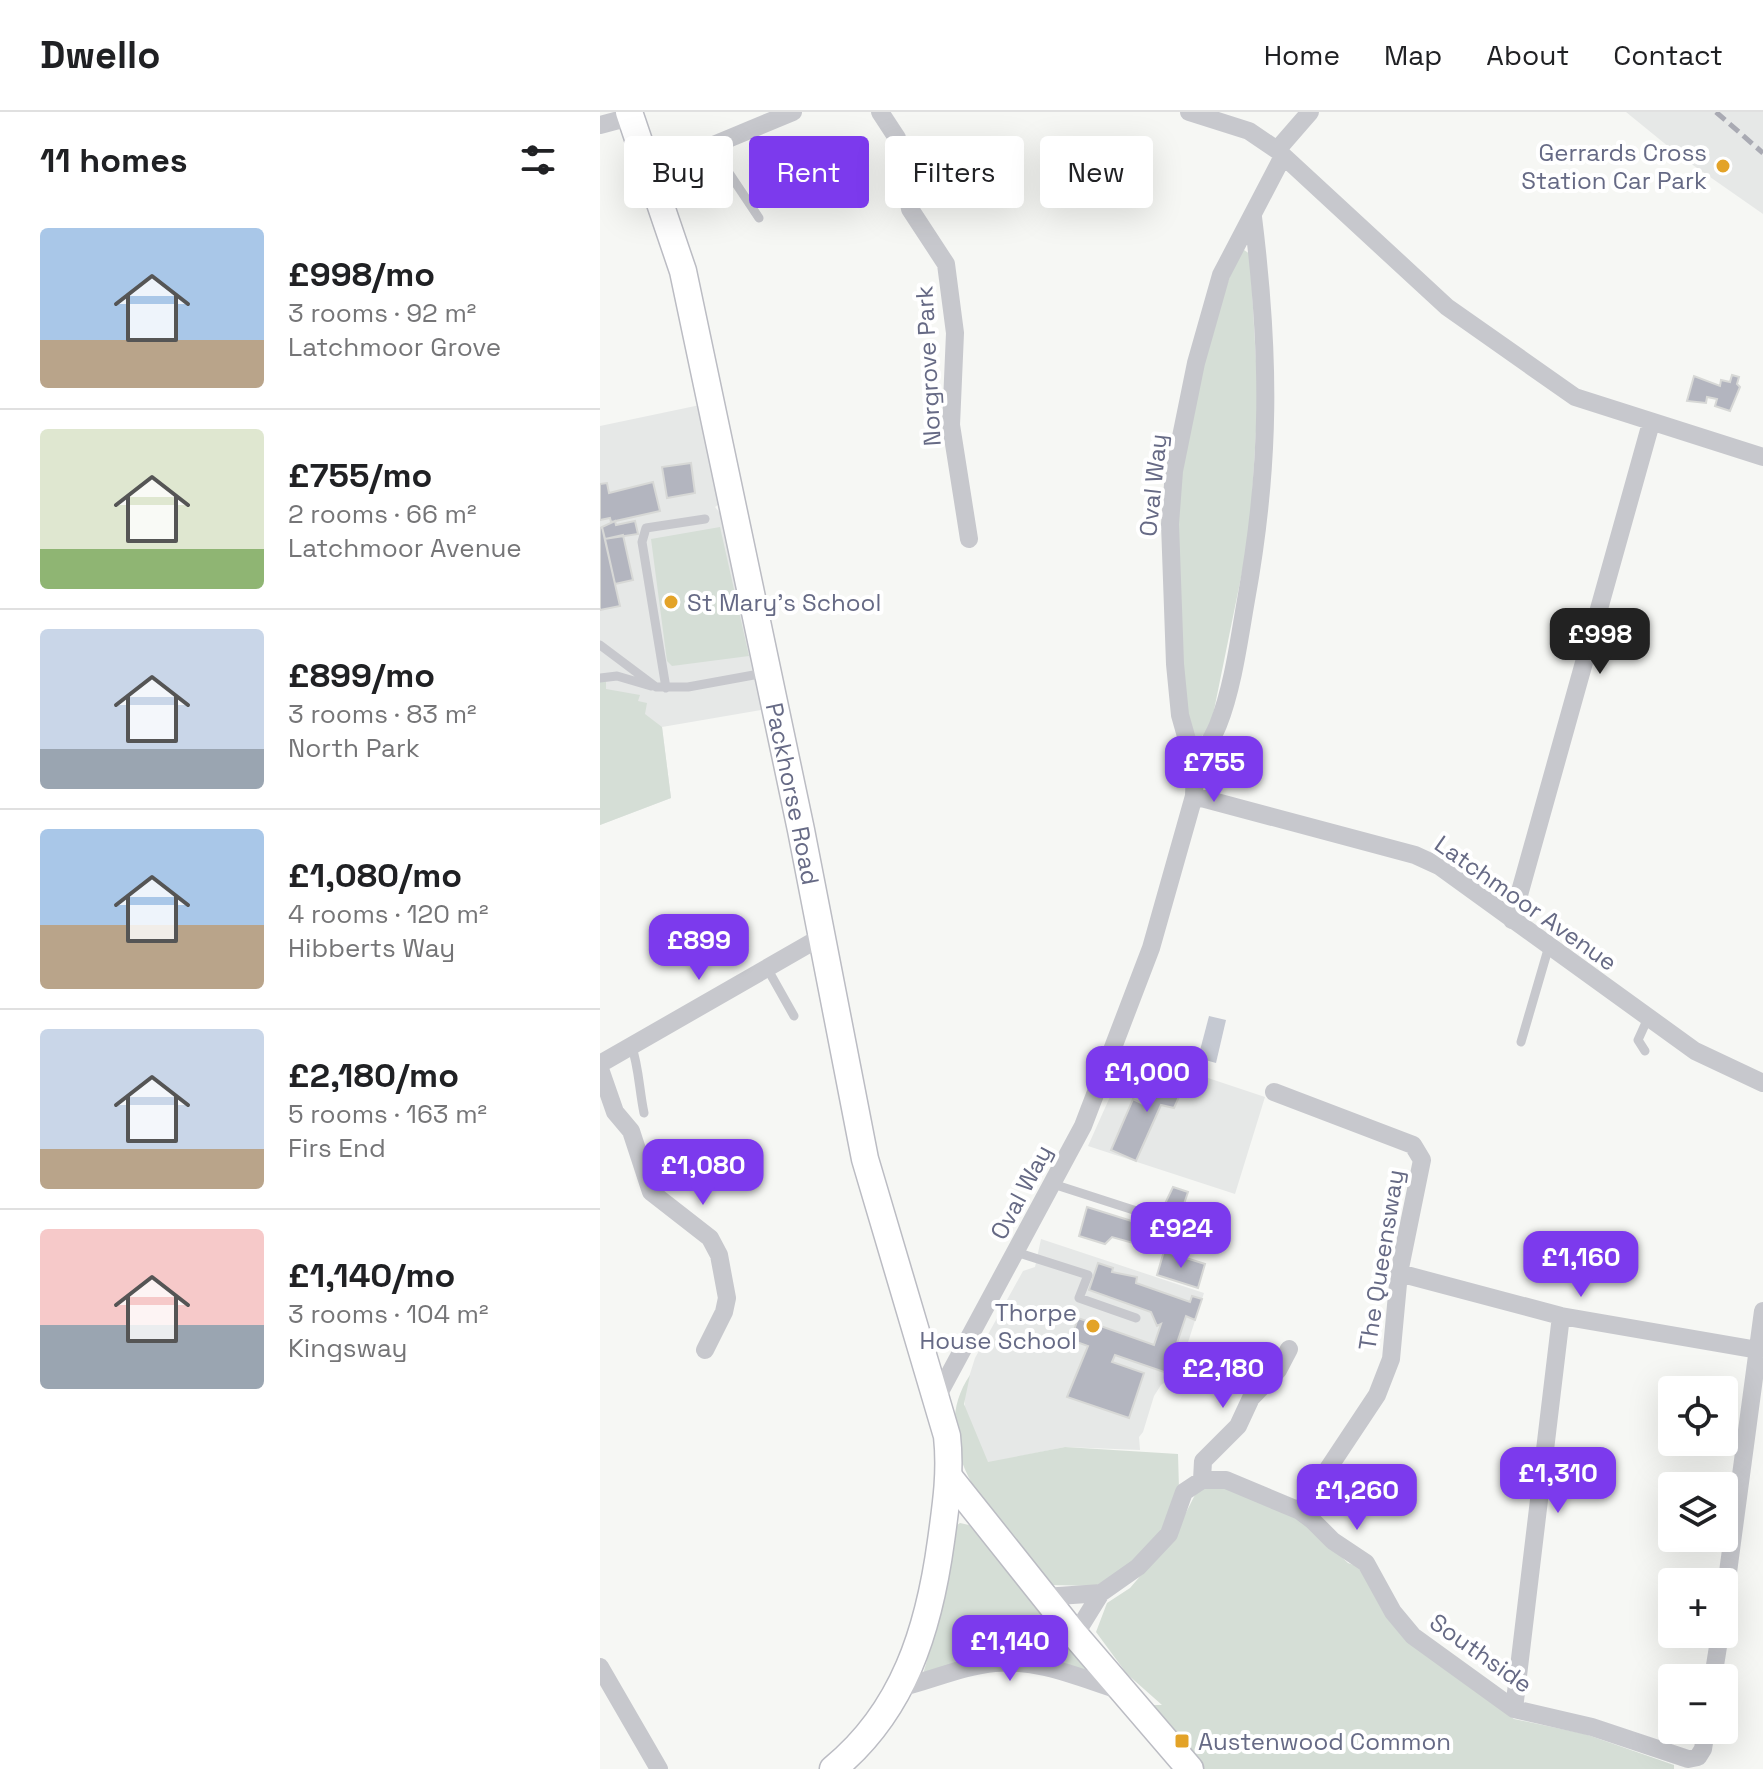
<!DOCTYPE html>
<html lang="en">
<head>
<meta charset="utf-8">
<style>
	body { margin:0; font-family:"Space Grotesk",sans-serif; background:#f2f2f2; color:#202124; height:100vh; display:flex; flex-direction:column; font-size:30px; white-space:nowrap }
	* { box-sizing:border-box; margin:0 }
	p { font-size:26px; color:#757577 }
	.icon { flex:none; width:44px; height:44px; fill:none; stroke:currentColor; stroke-width:2; stroke-linecap:round; stroke-linejoin:round }
	.map { position:relative; flex:1; overflow:hidden }
	.panel { display:flex; flex-direction:column; background:#fff; width:600px }
	.panel>* { flex:none }
	.guide { position:absolute; left:24px; top:24px; width:760px; height:72px; display:flex; gap:16px }
	.fabs { position:absolute; left:1058px; top:1264px; display:grid; gap:16px }
	.fabs a { display:grid; place-items:center; width:80px; height:80px; border-radius:8px; background:#fff; box-shadow:0 8px 32px #0002; font-size:40px }
	.price { position:absolute; translate:-50% -68px; padding:0 18px; border-radius:16px; background:#7c3aed; color:#fff; font-size:26px; line-height:52px; filter:drop-shadow(0 2px 4px #0008) }
	.price::after { content:''; position:absolute; left:50%; top:48px; width:24px; height:18px; margin-left:-12px; background:inherit; clip-path:polygon(0 0,100% 0,50% 100%) }
	.price.on { background:#222; color:#fff }
	ul { padding:0; list-style:none }
	li { display:flex; align-items:center; gap:24px; height:200px; padding:0 40px }
	li+li { border-top:2px solid #e0e0e0 }
	li span { display:grid; place-items:center; flex:none; width:224px; height:160px; border-radius:8px; color:#555 }
	li>.icon { margin-inline-start:auto }
	span .icon { width:96px; height:96px; fill:#fffc; stroke-width:1 }
	li b { font-size:34px }
	h2 { display:flex; justify-content:space-between; align-items:center; height:96px; padding:0 40px; font-size:34px }
	.pill { padding:0 28px; border-radius:8px; background:#fff; box-shadow:0 8px 32px #0002; font-size:28px; line-height:72px }
	.pill.on { background:#7c3aed; color:#fff }
	header { display:flex; align-items:center; gap:48px; box-sizing:border-box; height:112px; padding:0 40px; background:#fff; border-bottom:2px solid #e0e0e0 }
	header strong { font-size:38px }
	nav { display:flex; gap:44px; margin-inline-start:auto; font-size:28px }
	main { display:flex; flex:1; min-height:0 }
	.map>svg:first-child { display:block }
	.built { fill:#e6e8e7 }
	.green { fill:#d5ded6 }
	.water { fill:#c5c9d2 }
	.building { fill:#b3b5bf; stroke:#d7d8d6; stroke-width:2 }
	.lines { fill:none; stroke-linecap:round; stroke-linejoin:round }
	.secondary-casing { stroke:#bbbcc3; stroke-width:29 }
	.lane { stroke:#c7c8cd; stroke-width:9 }
	.street { stroke:#c7c8cd; stroke-width:18 }
	.secondary { stroke:#fff; stroke-width:26 }
	.rail { stroke:#a9aab3; stroke-width:5; stroke-dasharray:12 6; stroke-linecap:butt }
	.poi-dot { fill:#e3a328; stroke:#fff; stroke-width:3 }
	.labels { text-anchor:middle; dominant-baseline:central; stroke-width:8; stroke-linejoin:round; paint-order:stroke }
	.poi-label { font-size:24px; fill:#666a85; stroke:#fff; text-anchor:end }
	.street-label { font-size:24px; fill:#666a85; stroke:#fff }
</style>
</head>
<body>
<header>
<strong>Dwello</strong>
<nav><a>Home</a><a>Map</a><a>About</a><a>Contact</a></nav>
</header>
<main>
<section class="panel">
<h2>11 homes<svg class="icon" aria-label="filters" viewBox="0 0 24 24"><path d="M4 7h16M4 17h16"/><circle cx="9" cy="7" r="2"/><circle cx="15" cy="17" r="2"/></svg></h2>
<ul>
<li><span style="background:linear-gradient(#a9c7e8 70%,#b9a48a 0)"><svg class="icon" aria-label="home" viewBox="0 0 24 24"><path d="M3 11l9-7 9 7M6 9v11h12V9"/></svg></span><div><b>£998/mo</b><p>3 rooms · 92 m²</p><p>Latchmoor Grove</p></div></li>
<li><span style="background:linear-gradient(#dfe7d0 75%,#8fb573 0)"><svg class="icon" aria-label="home" viewBox="0 0 24 24"><path d="M3 11l9-7 9 7M6 9v11h12V9"/></svg></span><div><b>£755/mo</b><p>2 rooms · 66 m²</p><p>Latchmoor Avenue</p></div></li>
<li><span style="background:linear-gradient(#c9d6e8 75%,#9aa5b1 0)"><svg class="icon" aria-label="home" viewBox="0 0 24 24"><path d="M3 11l9-7 9 7M6 9v11h12V9"/></svg></span><div><b>£899/mo</b><p>3 rooms · 83 m²</p><p>North Park</p></div></li>
<li><span style="background:linear-gradient(#a9c7e8 60%,#b9a48a 0)"><svg class="icon" aria-label="home" viewBox="0 0 24 24"><path d="M3 11l9-7 9 7M6 9v11h12V9"/></svg></span><div><b>£1,080/mo</b><p>4 rooms · 120 m²</p><p>Hibberts Way</p></div></li>
<li><span style="background:linear-gradient(#c9d6e8 75%,#b9a48a 0)"><svg class="icon" aria-label="home" viewBox="0 0 24 24"><path d="M3 11l9-7 9 7M6 9v11h12V9"/></svg></span><div><b>£2,180/mo</b><p>5 rooms · 163 m²</p><p>Firs End</p></div></li>
<li><span style="background:linear-gradient(#f6c9c9 60%,#9aa5b1 0)"><svg class="icon" aria-label="home" viewBox="0 0 24 24"><path d="M3 11l9-7 9 7M6 9v11h12V9"/></svg></span><div><b>£1,140/mo</b><p>3 rooms · 104 m²</p><p>Kingsway</p></div></li>
</ul>
</section>
<div class="map">
<svg width="1163" height="1657" viewBox="0 0 1163 1657">
	<rect width="100%" height="100%" fill="#f6f7f4"/>
	<!-- built -->
	<path class="built" d="M1026,0H1163V102L1080,44Z
		M100,293L119,392L115,395L125,407L167,597L62,615L71,686L0,713V314Z
		M530,940L665,985L635,1082L488,1034Z
		M441,1127L604,1181L578,1261L561,1273L554,1284L543,1320L539,1325L540,1338L465,1335L387,1351L365,1296L364,1281L375,1246L423,1159L435,1155Z"/>
	<!-- green -->
	<path class="green" d="M644,138L650,142L658,285L650,421L613,603L606,621L598,627L590,622C580,548 574,470 579,396C584,310 609,222 638,141Z
		M120,415L149,544L72,554L67,549L51,427Z
		M0,570H6V577L40,583L38,589L47,591L45,602L62,615L71,686L0,713Z
		M370,1263L364,1292L388,1350L465,1335L578,1342L579,1377L560,1424L522,1460L495,1474L451,1473C407,1421 319,1338 370,1263Z
		M622,1372L703,1409L748,1451L771,1459L805,1527L914,1607L985,1622L1074,1653V1657H601L550,1593H562L527,1562L496,1520L507,1491L530,1476L573,1426L599,1375Z
		M360,1411L369,1413L500,1567L467,1556L323,1562L340,1504L354,1415Z"/>
	<!-- water -->
	<path class="water" d="M609,904L626,908L616,951L598,946Z"/>
	<!-- building -->
	<path class="building" d="M1132,263L1139,265L1137,272L1140,275L1130,299L1115,294L1117,287L1107,285L1106,291L1087,289L1094,264L1120,274L1121,268L1130,270Z
		M91,351L95,381L67,386L62,355Z
		M53,370L60,399L11,410L10,406L0,408V372L7,371L9,381Z
		M15,409L16,413L35,409L38,422L5,427L2,415Z
		M2,415L20,494L0,498V416Z
		M23,423L33,468L15,472L5,427Z
		M561,956L587,967L574,996L561,993L536,1049L511,1038L533,987L545,993Z
		M573,1075L588,1080L580,1104L562,1098Z
		M487,1095L557,1117L551,1136L512,1125L505,1132L479,1124Z
		M564,1139L605,1152L598,1176L557,1163Z
		M498,1151L513,1156L512,1160L537,1165L536,1171L590,1190L592,1184L602,1187L595,1208L586,1204L567,1261L515,1243L512,1250L544,1261L529,1306L467,1285L488,1234L471,1228L478,1206L554,1233L561,1212L557,1214L551,1200L489,1178Z"/>
	<g class="lines">
		<defs>
			<g id="secondary">
				<path id="s1" d="M29,0L83,159L201,718L265,1047L347,1324C351,1360 346,1393 341,1429C329,1517 304,1599 233,1657"/>
				<path d="M350,1366L475,1523L590,1657"/>
			</g>
		</defs>
		<!-- secondary casing -->
		<use href="#secondary" class="secondary-casing"/>
		<!-- lane -->
		<path class="lane" d="M111,34L159,106
			M0,533L56,575H88L165,561
			M0,566L17,564L51,574
			M66,576L42,430L46,416L105,407
			M167,856L194,904
			M921,930L949,834
			M31,932C39,955 39,977 44,1001
			M1045,939L1038,928L1048,906
			M453,1072L580,1113L589,1130
			M416,1140L488,1163L479,1186L536,1206"/>
		<!-- street -->
		<path class="street" d="M280,0L297,26L310,97L346,152L355,221L351,313L369,427
			M589,0L649,19L677,38L847,195L975,285L1163,345
			M0,13L30,5
			M677,38L710,0
			M51,65L111,34L193,0
			M595,656C602,642 612,628 618,613C633,575 639,528 646,488C671,351 670,242 653,105
			M594,684L815,743L839,754L1095,939L1163,971
			M912,808L1051,311
			M0,952L221,825
			M0,957L15,1000L31,1019L51,1080L110,1126L119,1143L127,1186L124,1200L105,1238
			M674,980L813,1033L822,1048L799,1161L791,1247L777,1283L700,1399
			M799,1161L961,1204L1158,1238
			M336,1287L483,1014L551,836L594,684L595,656L580,603L575,552L570,412L574,359L596,251L621,163L683,44
			M602,1368L603,1349L638,1314L651,1286L678,1258L689,1237
			M444,1485L501,1481
			M1124,1490L1163,1199
			M475,1523L501,1481L538,1455L569,1422L584,1380L602,1368H626L700,1399L712,1408L733,1429L766,1451L793,1500L813,1524L914,1597L992,1615L1088,1647L1098,1645L1103,1637L1106,1618
			M0,1555L59,1657
			M1113,1566L1120,1522
			M299,1576C330,1569 362,1554 395,1551C440,1547 480,1566 522,1579
			M914,1597L961,1204"/>
		<!-- secondary -->
		<use href="#secondary" class="secondary"/>
		<!-- rail -->
		<path class="rail" d="M1116,0L1163,41"/>
	</g>
	<!-- markers -->
	<g class="poi-dot">
		<circle cx="1123" cy="54" r="8"/>
		<circle cx="71" cy="490" r="8"/>
		<circle cx="493" cy="1214" r="8"/>
		<rect x="574" y="1621" width="16" height="16" rx="4"/>
	</g>
	<g class="labels">
		<!-- poi labels -->
		<g class="poi-label">
			<text x="1107" y="40">Gerrards Cross<tspan x="1107" dy="28">Station Car Park</tspan></text>
			<text x="87" y="490" text-anchor="start">St Mary's School</text>
			<text x="477" y="1200">Thorpe<tspan x="477" dy="28">House School</tspan></text>
			<text x="598" y="1629" text-anchor="start">Austenwood Common</text>
		</g>
		<!-- street labels -->
		<g class="street-label">
			<text transform="translate(328 254) rotate(-93)">Norgrove Park</text>
			<text transform="translate(553 373) rotate(-84)">Oval Way</text>
			<text stroke="none"><textPath href="#s1" startOffset="702">Packhorse Road</textPath></text>
			<text transform="translate(926 791) rotate(35)">Latchmoor Avenue</text>
			<text transform="translate(421 1080) rotate(-62)">Oval Way</text>
			<text transform="translate(781 1148) rotate(-81)">The Queensway</text>
			<text transform="translate(881 1541) rotate(35)">Southside</text>
		</g>
	</g>
</svg>
<div class="fabs">
<a><svg class="icon" aria-label="locate" viewBox="0 0 24 24"><circle cx="12" cy="12" r="6"/><path d="M12 2v4M12 18v4M2 12h4M18 12h4"/></svg></a>
<a><svg class="icon" aria-label="layers" viewBox="0 0 24 24"><path d="M12 4l9 5-9 5-9-5zM3 14l9 5 9-5"/></svg></a>
<a>+</a>
<a>−</a>
</div>
<b class="price on" style="left:1000px;top:564px">£998</b>
<b class="price" style="left:614px;top:692px">£755</b>
<b class="price" style="left:99px;top:870px">£899</b>
<b class="price" style="left:547px;top:1002px">£1,000</b>
<b class="price" style="left:103px;top:1095px">£1,080</b>
<b class="price" style="left:581px;top:1158px">£924</b>
<b class="price" style="left:981px;top:1187px">£1,160</b>
<b class="price" style="left:623px;top:1298px">£2,180</b>
<b class="price" style="left:958px;top:1403px">£1,310</b>
<b class="price" style="left:757px;top:1420px">£1,260</b>
<b class="price" style="left:410px;top:1571px">£1,140</b>
<div class="guide">
<a class="pill">Buy</a>
<a class="pill on">Rent</a>
<a class="pill">Filters</a>
<a class="pill">New</a>
</div>
</div>
</main>
</body>
</html>
